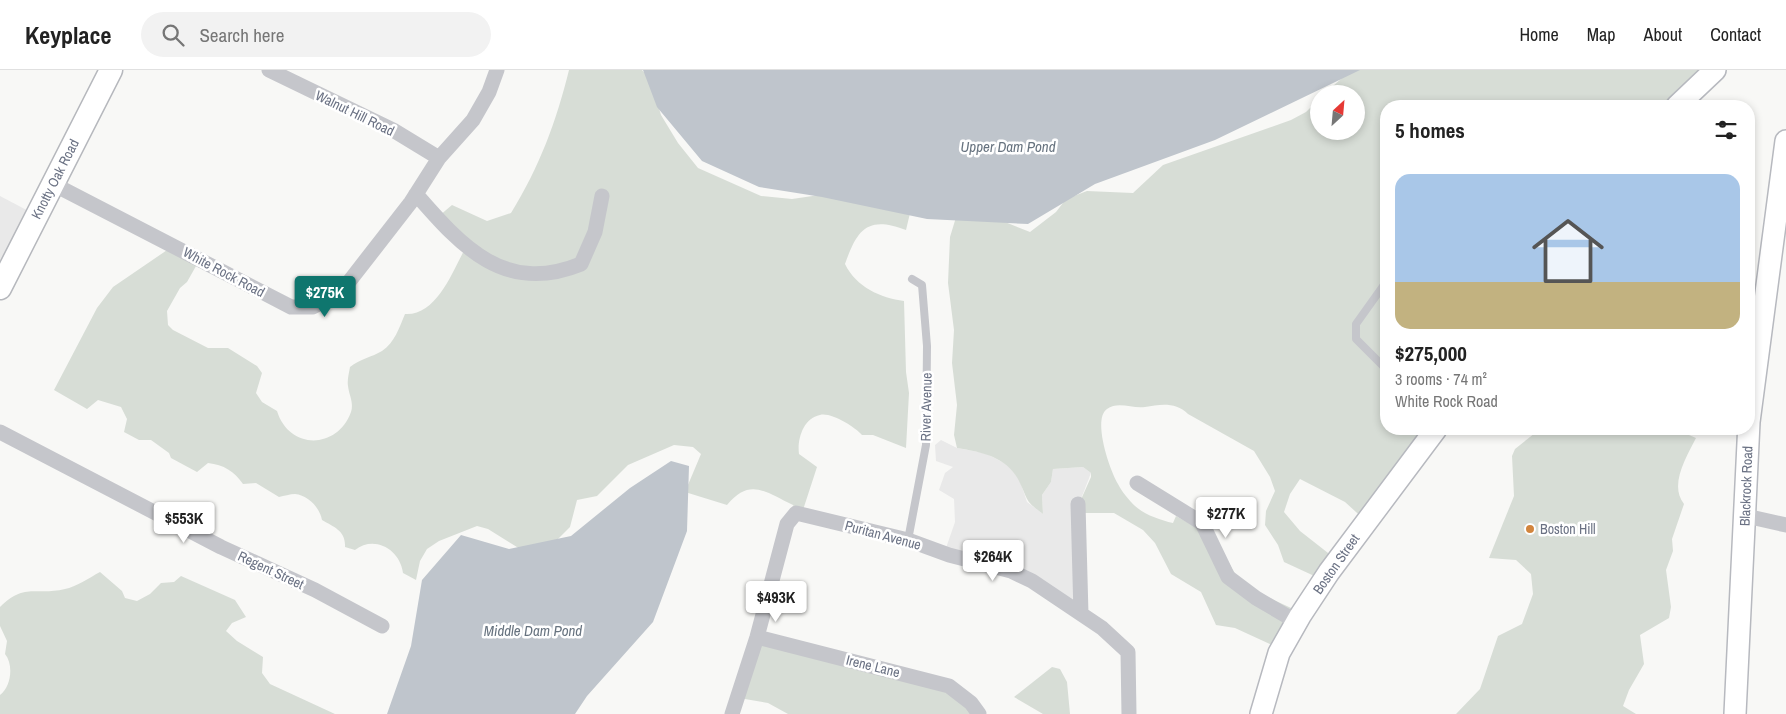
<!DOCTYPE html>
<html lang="en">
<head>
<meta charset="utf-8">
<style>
	body { margin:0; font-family:"Archivo Narrow",sans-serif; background:#f2f2f2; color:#222; height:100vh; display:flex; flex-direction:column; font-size:19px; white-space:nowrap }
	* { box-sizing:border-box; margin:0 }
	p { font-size:16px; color:#767676 }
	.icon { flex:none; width:28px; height:28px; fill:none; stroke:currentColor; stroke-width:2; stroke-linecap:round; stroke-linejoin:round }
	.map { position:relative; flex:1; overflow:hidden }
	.sheet { position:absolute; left:1380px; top:30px; width:375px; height:335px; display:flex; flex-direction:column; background:#fff; border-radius:20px; box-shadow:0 2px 8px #0003 }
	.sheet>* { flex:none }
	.needle { width:32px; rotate:26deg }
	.buttons { position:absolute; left:1310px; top:15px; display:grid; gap:10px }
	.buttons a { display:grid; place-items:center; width:55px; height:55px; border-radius:50%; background:#fff; box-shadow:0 2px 8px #0003; font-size:25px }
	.price { position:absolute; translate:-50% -42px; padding:0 11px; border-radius:5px; background:#fff; color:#222; font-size:16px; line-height:32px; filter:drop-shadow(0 1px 2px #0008) }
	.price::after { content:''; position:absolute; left:50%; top:30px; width:15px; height:11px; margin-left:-8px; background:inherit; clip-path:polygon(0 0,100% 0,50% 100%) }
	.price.on { background:#0f766e; color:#fff }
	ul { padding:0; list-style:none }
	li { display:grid; align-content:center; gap:10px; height:265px; padding:0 15px }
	li span { display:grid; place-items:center; height:155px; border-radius:15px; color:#555 }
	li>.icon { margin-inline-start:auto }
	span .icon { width:90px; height:90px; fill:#fffc; stroke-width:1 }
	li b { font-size:21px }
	h2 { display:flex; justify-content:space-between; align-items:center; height:60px; padding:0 15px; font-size:21px }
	header { display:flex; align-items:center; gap:30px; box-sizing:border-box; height:70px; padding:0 25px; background:#fff; border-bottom:1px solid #e0e0e0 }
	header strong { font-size:24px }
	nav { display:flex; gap:28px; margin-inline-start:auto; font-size:18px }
	.search { width:350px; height:45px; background:#f2f2f2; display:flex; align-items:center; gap:12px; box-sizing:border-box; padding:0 18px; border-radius:28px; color:#767676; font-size:19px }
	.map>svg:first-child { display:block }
	.built { fill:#e9e9e9 }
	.green { fill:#d7ddd6 }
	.water { fill:#bfc5cc }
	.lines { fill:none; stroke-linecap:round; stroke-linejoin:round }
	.secondary-casing { stroke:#b7b9bf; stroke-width:24 }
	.primary-casing { stroke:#b6b8bd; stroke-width:25 }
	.lane { stroke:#c5c6cb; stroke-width:8 }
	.street { stroke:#c5c6cb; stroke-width:15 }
	.secondary { stroke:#fff; stroke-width:21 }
	.primary { stroke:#fff; stroke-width:22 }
	.poi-dot { fill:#d2853d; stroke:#fff; stroke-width:2 }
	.labels { text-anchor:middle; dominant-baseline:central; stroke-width:5; stroke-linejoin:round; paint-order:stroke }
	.street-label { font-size:14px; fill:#6b7284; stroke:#fff }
	.poi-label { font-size:14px; fill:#6b7284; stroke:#fff; text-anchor:start }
	.water-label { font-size:15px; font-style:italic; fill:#67737f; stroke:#fff }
</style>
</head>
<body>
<header>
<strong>Keyplace</strong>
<div class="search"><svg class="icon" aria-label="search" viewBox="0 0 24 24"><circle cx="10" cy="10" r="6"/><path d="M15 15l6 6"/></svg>Search here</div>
<nav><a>Home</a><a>Map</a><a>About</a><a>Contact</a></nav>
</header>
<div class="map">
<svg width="1786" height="644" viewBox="0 0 1786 644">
	<rect width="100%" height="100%" fill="#f8f8f6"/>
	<!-- built -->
	<path class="built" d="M0,126L38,146L0,204Z
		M941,370L957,378L985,383L1010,396L1020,411L1027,432L1043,444L1042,425L1051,412L1053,399L1083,397L1091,403L1079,434L1081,535L946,478L955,452L954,429L939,420L945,403L953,397L936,391L935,375Z"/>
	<!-- green -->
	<path class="green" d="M569,0H642L650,9L661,45L678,73L698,98L761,126L792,129L840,122L911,139L906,160C867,145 857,160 845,194C856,217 881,228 904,231L906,302L909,323L906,378L873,365H862C855,357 831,342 820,345C803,348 797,370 799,384L817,397L802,443L796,441L793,435C765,422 750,407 727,435L685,422L701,384L693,377L674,375L628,395L597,426L577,430L570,457L540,487L525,482L488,459L477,456L439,471L427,479L420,491L416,510L403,503C400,479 374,465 355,480L345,477C346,461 334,457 322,450C320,438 308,425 295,424C290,424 284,426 279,427L256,413L243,414C234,401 224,395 208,393L197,402L171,388L169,383L151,370H139L124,362L127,349L121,337L98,330L87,339L54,320L97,238L113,217L173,176L200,189L187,212L180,218L167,241L168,255L173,260L208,278H228L257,296L262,303L256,323L262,332L277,341C289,380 337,380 351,342C354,333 349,325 348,316C347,310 349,303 350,297C360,289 372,287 382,281C395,272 399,258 405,244C437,246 453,200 466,177L439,146L452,135L487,151L511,143C540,96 556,52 569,0Z
		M1351,0H1715L1677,36H1386V359H1437L1367,452L1345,432L1300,409L1290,424L1284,442L1300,461L1337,490L1323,510L1284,492L1278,475L1265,455L1266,441L1275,421L1270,407L1254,381L1188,344C1176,332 1161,334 1145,337C1133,339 1118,331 1107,339C1092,349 1110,401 1118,414C1122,422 1129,430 1135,436C1145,445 1160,450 1173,453L1176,446L1208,464L1226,488L1240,512L1248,518L1302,543L1281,579L1235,558L1216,555L1201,522L1171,504L1155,473L1143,460L1114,443H1081L1079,434L1091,407V403L1083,397L1053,399L1051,412L1042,425L1043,444C1024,430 1029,431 1019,411C1007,387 982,382 957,378L954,365L957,335L952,293L954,260L948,213L950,167L957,144H985L1030,162L1056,142L1066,129L1087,121L1133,123L1163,95L1291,50L1306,42L1319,29V61H1356V24H1324Z
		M1540,359H1675L1696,368C1686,388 1669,415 1684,434L1672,469L1673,481L1666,500L1671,537L1669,548L1640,565L1644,594L1629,620L1623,636L1636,644H1456L1480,619L1498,566L1522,554L1533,524L1531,504L1516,490L1489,488L1514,426L1512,386L1515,379Z
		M100,502L122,521L125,528L137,531L150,524L161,513L174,512L181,506L235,530L246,547L232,553L226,561L237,571L263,587L262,603L270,614L335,644H0V625C11,617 14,595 5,584L7,571L0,556V537C25,512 36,526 65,519C76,517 89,508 100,502Z
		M760,566L936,611L981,644H788L768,633L739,628Z
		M1052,597L1060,599L1067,612L1070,644H1043L1014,627Z"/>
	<!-- water -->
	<path class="water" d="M643,0H1360L1215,70L1095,114L1028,154L927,149L822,127L759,117L702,91L657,37Z
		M671,391L689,396L687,461L653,552L587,626L575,644H387L411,576L422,510L461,465L509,479L571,466L630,418Z"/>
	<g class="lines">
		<defs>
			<path id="secondary" d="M1677,36L1715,0
				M1261,644L1279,583L1300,546L1329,502L1436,359
				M1735,644L1749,352L1786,71"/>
			<path id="primary" d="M0,218L111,0"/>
		</defs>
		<!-- secondary casing -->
		<use href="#secondary" class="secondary-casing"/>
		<!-- primary casing -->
		<use href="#primary" class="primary-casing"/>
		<!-- lane -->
		<path class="lane" d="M1386,212L1356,254V269L1386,299
			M908,470L926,375L927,276L922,215L912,209"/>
		<!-- street -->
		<path class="street" d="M269,0L393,60L439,88
			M53,114L291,237H313L341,222L411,132L439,88L473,50L489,22L497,0
			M416,124C462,177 505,225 581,194L595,162L602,126
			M0,362L221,477L315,520L382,556
			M1137,413L1202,453L1228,507L1256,528L1297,552
			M1078,434L1081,544
			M1746,446L1786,455
			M757,567L949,616L971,633L979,644
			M732,644L757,567L787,454L796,443L908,470L949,485L1011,501L1032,511L1102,558L1128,582L1129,644"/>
		<!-- secondary -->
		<use href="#secondary" class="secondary"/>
		<!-- primary -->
		<use href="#primary" class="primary"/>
	</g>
	<!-- markers -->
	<circle class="poi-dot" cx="1530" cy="459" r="5"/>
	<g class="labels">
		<!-- street labels -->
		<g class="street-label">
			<text transform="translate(355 43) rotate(26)">Walnut Hill Road</text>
			<text transform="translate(55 109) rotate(-63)">Knotty Oak Road</text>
			<text transform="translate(224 202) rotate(28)">White Rock Road</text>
			<text transform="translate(926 337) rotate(-89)">River Avenue</text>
			<text transform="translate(1746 416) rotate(-88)">Blackrock Road</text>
			<text transform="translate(883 465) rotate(15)">Puritan Avenue</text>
			<text transform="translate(1336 494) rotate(-55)">Boston Street</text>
			<text transform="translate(271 500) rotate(25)">Regent Street</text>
			<text transform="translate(873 596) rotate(14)">Irene Lane</text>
		</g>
		<!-- poi labels -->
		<g class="poi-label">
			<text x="1540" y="459">Boston Hill</text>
		</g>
		<!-- water labels -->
		<g class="water-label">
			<text x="1008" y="76">Upper Dam Pond</text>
			<text x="533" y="560">Middle Dam Pond</text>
		</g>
	</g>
</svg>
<div class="buttons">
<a><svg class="needle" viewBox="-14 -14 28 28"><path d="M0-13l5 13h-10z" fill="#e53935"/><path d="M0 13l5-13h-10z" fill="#767676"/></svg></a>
</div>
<b class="price on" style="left:325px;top:248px">$275K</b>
<b class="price" style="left:1226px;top:469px">$277K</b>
<b class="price" style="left:184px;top:474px">$553K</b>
<b class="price" style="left:993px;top:512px">$264K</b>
<b class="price" style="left:776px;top:553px">$493K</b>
<section class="sheet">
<h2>5 homes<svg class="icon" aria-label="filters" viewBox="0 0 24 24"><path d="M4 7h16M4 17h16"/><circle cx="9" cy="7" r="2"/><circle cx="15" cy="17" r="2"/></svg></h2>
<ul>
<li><span style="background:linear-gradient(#a9c7e8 70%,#c2b280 0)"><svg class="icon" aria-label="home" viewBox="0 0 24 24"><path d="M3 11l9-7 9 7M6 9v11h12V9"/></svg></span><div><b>$275,000</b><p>3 rooms · 74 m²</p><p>White Rock Road</p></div></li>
</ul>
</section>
</div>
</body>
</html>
